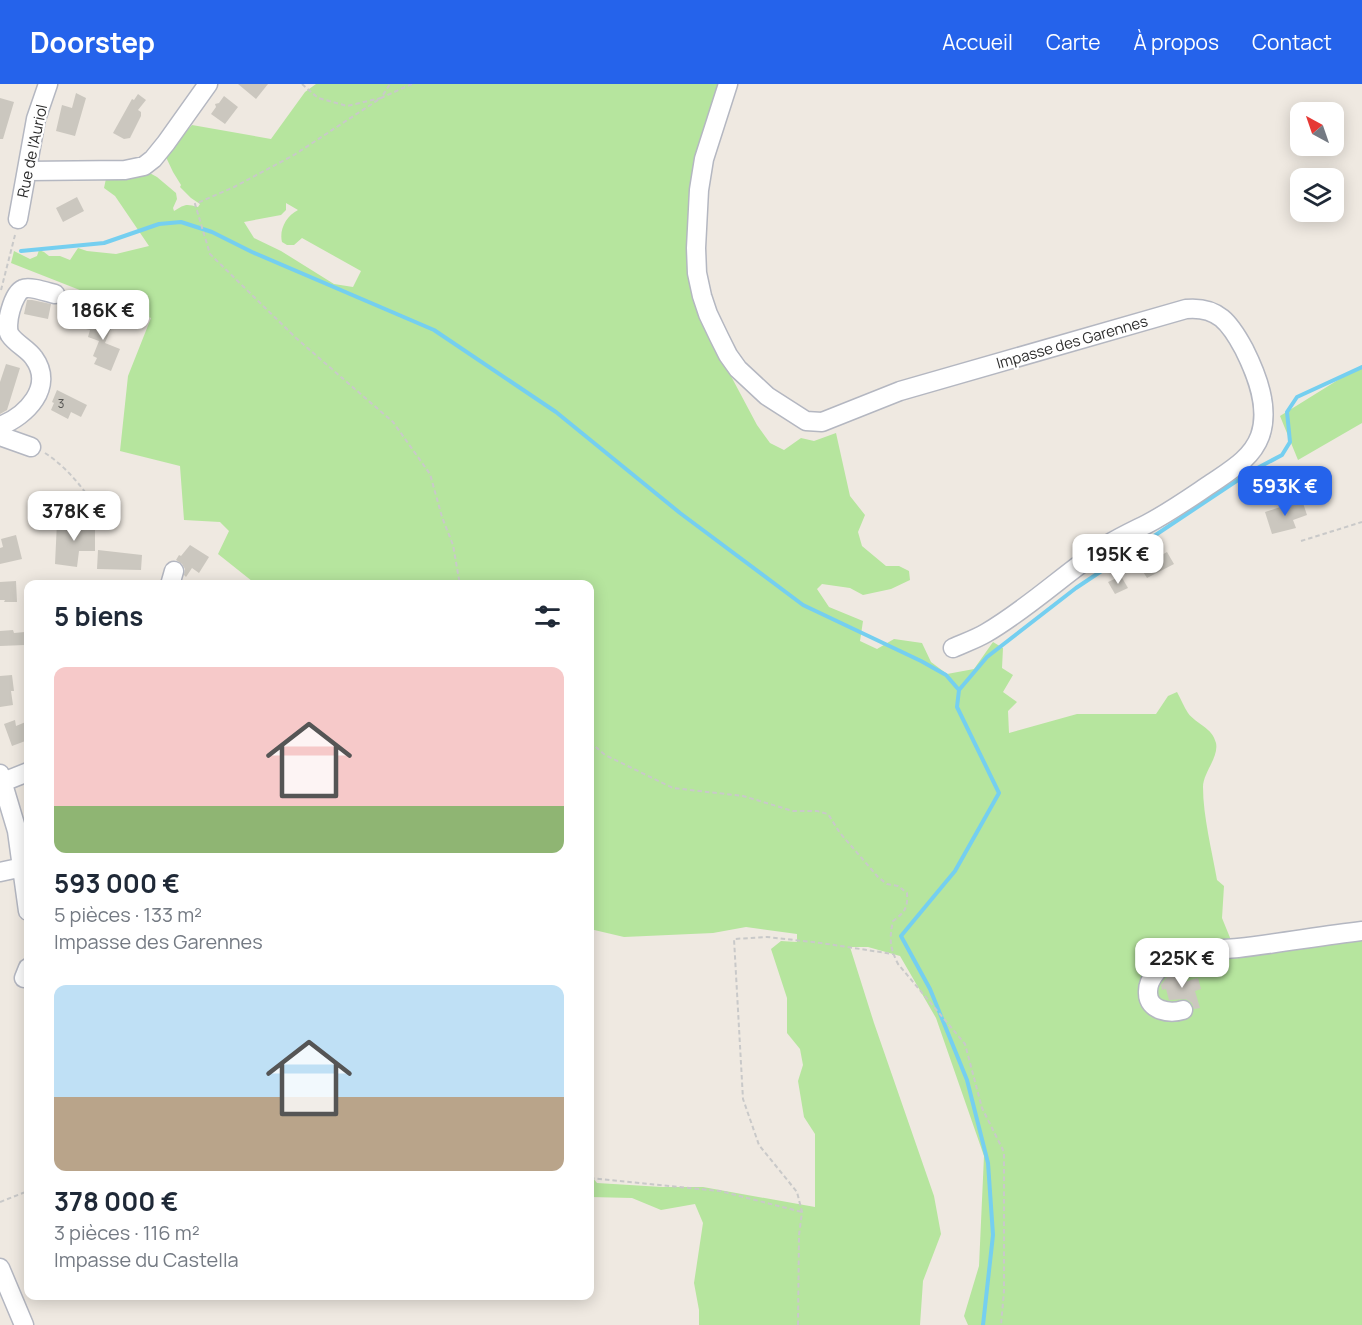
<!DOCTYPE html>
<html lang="fr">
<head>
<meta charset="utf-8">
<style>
	body { margin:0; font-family:Manrope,sans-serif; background:#f2f2f3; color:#1f2937; height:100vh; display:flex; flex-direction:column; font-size:22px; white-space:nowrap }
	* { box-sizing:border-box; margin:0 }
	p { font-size:20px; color:#747a83 }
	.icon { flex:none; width:33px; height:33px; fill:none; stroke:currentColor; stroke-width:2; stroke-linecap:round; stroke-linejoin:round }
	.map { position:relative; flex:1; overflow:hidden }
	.drawer { position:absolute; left:24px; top:496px; width:570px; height:720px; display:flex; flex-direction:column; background:#fff; border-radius:12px; box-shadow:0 3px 15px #0003 }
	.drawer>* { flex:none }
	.needle { width:39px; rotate:320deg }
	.tools { position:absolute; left:1290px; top:18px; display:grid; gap:12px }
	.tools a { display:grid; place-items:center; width:54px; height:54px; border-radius:12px; background:#fff; box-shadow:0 3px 15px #0003; font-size:30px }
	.price { position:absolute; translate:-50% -51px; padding:0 14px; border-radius:12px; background:#fff; color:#222; font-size:20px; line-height:39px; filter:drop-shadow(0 2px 3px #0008) }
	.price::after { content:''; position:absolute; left:50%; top:36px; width:18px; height:14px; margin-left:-9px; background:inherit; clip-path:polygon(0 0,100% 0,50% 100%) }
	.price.selected { background:#2563eb; color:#fff }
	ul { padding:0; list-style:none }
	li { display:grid; align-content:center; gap:12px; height:318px; padding:0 30px }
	li span { display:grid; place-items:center; height:186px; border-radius:12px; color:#555 }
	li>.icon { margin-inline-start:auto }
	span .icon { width:108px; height:108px; fill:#fffc; stroke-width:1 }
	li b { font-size:26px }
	h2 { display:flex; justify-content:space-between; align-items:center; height:72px; padding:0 30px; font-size:26px }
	header { display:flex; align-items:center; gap:36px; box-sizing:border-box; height:84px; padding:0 30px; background:#2563eb; color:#fff }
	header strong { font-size:28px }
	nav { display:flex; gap:33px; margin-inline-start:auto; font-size:21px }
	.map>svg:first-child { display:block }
	.green { fill:#b6e59e; fill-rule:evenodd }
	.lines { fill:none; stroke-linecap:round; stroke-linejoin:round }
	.stream { stroke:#75cff0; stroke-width:4 }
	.building { fill:#cbc7bf }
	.minor-casing { stroke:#b4b7c1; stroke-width:21 }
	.path { stroke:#c9c9c9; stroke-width:2; stroke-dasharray:4.5 3; stroke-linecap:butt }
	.minor { stroke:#fff; stroke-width:18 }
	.labels { text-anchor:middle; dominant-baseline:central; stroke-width:4.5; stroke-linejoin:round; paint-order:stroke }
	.number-label { font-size:12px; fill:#555452 }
	.street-label { font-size:15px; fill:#2e2e2e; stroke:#fff }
</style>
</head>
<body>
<header>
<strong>Doorstep</strong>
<nav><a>Accueil</a><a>Carte</a><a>À propos</a><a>Contact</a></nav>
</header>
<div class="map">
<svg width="1362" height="1241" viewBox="0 0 1362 1241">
	<rect width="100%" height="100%" fill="#efe9e1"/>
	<!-- green -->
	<path class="green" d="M316,0H722L690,196L699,232L757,341L770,359L784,366L801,354L814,357L836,349L850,412L865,431L858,448L862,462L886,482H899L909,487L910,496L891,505L863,511L850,504L822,500L817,505L829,523L863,537L860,557L877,565L894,555L922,559L931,578L947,590L974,585L993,558L1003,564L1002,584L1013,591L1003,608L1017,618L1008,627L1009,649L1077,630H1156L1168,612L1177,608C1181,615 1184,623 1188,629C1197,641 1212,643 1216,659C1219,673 1203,689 1203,703C1203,732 1212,767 1217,796L1224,802L1222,834L1235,866L1362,851V1241H968L964,1232L979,1182L984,1072L936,934L900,872L868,863H850L874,939L934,1112L941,1150L923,1197L920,1241H699V1226L694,1199L703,1139L695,1120L661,1126L632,1114L590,1113V1095L593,1094L597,1099L662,1103H703L815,1123V1050L804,1033L798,997L803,981L800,965L787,949V914L771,865L781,857L797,858V850L746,843L713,849L624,853L590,845V501H257L218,470L229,447L220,438L184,436L180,382L120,367L128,292L151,234L11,179L14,167L30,175L37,172L39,166L44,168L49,172H60L70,176L78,164L87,167L116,170L149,162L115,112L104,104L107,90L146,87L157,93L176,109L177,115L173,124L174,127C184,121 185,119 198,123L200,120L191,114L180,103L181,101L173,88L165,71L192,41L271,55L305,8ZM286,119L298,126C286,132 279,146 282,158L287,161H294L302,154L361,187L353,203L334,200L281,167L254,154L244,138L281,131L286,126Z
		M1362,281V339L1298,376L1280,332Z"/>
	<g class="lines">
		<!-- stream -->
		<path class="stream" d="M21,167L104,159L159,140L181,138L212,148L252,168L434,246L556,328L680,429L803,521L921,577L946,591L959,606
			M983,1241L993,1151L988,1079L967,996L930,905L901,852L955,787L999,709L957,623L959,606L987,573L1076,504L1250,388L1282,371L1290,358L1287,328L1297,313L1362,283"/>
	</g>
	<!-- building -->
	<path class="building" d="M238,0H268L256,15Z
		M76,9L86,14L75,52L56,47L62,21L72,24Z
		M138,10L146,16L138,26L141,28V32L130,54L124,55L113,49L132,15L134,16Z
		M224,12L238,23L225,40L211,30L216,23L215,20L219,19Z
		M0,14L14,18L3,55H0Z
		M77,113L84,127L63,138L56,124Z
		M27,216H32L51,220L48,235L24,230Z
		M93,229L114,237L105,259L120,265L111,287L94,280L97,274L93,272L99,257L88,253L90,246L86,245Z
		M6,280L20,284L7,326L0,330V298Z
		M57,306L87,321L81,333L71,328L68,335L51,326L54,319L52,318Z
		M1302,416L1307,431L1293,436L1296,444L1272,450L1265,428Z
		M57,438H95V467H79L77,483L55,480Z
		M16,451L22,475L0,480V464L3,463L1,455Z
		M190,461L209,473L199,489L192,484L186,493L184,491L185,485L182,480L176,476L179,471L181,472Z
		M98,466L142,471L141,486L97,485Z
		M1167,468L1174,480L1147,494L1140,483Z
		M1121,492L1128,504L1115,510L1108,498Z
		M16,497L17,518H4L5,516H0V498Z
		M13,546L14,549L25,548V561L0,562V547Z
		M12,591L14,607H11L13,621L0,623V592Z
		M15,636L16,642L28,637V656L12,662L4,640Z
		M1181,889L1184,898L1198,894L1201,905L1195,907L1200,924L1194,925L1192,919L1186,915L1169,916L1166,905L1162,906L1161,901L1167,893Z"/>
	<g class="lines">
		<defs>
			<path id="minor" d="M728,0L704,75L699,106L696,164L697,189L702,212L708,230L719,253L728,271L738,285L767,312L806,337L822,338L900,307L1186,225C1218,222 1230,239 1244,265C1257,291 1270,324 1260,352C1252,374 1231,386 1212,399C1191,413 1170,428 1147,440C1133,447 1120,453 1107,461C1065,489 1029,524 986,549C976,555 964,559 953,564
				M27,87L125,86L144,82L153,75L166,59L208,0
				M18,135L36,35L48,0
				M0,342C26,332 55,303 34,274C28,265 16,260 10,251C4,242 13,209 23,205C29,202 47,208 55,210
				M0,352L31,363
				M170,501L174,487
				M0,690L17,747L28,827
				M3,698L28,688
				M0,788L23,783
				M24,894L28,884
				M1183,926C1170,930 1148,927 1148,909C1147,894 1162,880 1174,873C1191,865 1219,866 1238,864C1280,859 1321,852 1362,847
				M0,1184L24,1241"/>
		</defs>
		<!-- minor casing -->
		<use href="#minor" class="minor-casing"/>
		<!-- path -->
		<path class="path" d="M302,0L318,14L347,22L381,14L390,0
			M412,0L381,14L294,71L234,103L195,120L210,170L296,254L393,338L430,390L442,433L453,461L460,501
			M1,206L15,151
			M45,369C65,382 81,401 94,421
			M1301,457L1362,438
			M590,658L605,671L673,704L743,712L793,727H817L828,730L840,749L878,793L887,800L898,802L907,809C908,824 905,828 893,837C889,855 890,864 898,880L965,960L982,1024L1004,1068V1207L1001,1241
			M590,1094L720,1107L802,1128
			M0,1118L28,1107
			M798,1241L799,1151L802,1128L797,1108L759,1061L743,1015L734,855L767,853L821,859L893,870"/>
		<!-- minor -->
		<use href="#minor" class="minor"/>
	</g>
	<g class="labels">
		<!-- number labels -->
		<g class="number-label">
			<text x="61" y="319">3</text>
		</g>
		<!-- street labels -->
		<g class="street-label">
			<text transform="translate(32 67) rotate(-78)">Rue de l'Auriol</text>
			<text transform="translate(1072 258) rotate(-16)">Impasse des Garennes</text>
		</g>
	</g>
</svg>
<div class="tools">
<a><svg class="needle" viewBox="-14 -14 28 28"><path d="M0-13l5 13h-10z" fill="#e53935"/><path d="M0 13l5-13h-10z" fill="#747a83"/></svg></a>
<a><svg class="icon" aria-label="layers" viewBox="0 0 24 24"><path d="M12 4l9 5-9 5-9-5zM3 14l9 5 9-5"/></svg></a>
</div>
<b class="price" style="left:103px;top:257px">186K €</b>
<b class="price selected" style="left:1285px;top:433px">593K €</b>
<b class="price" style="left:74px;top:458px">378K €</b>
<b class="price" style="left:1118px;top:501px">195K €</b>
<b class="price" style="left:1182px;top:905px">225K €</b>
<section class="drawer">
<h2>5 biens<svg class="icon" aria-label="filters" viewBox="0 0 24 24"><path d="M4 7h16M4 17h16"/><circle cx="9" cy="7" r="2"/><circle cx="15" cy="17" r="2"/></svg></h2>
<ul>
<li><span style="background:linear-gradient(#f6c9c9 75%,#8fb573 0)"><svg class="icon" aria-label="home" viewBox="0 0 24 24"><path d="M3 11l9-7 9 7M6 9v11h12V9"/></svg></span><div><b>593 000 €</b><p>5 pièces · 133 m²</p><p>Impasse des Garennes</p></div></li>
<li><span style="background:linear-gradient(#bfe0f5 60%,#b9a48a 0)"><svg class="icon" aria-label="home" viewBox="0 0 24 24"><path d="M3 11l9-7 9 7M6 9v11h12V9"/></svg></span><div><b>378 000 €</b><p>3 pièces · 116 m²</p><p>Impasse du Castella</p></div></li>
</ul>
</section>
</div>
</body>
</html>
